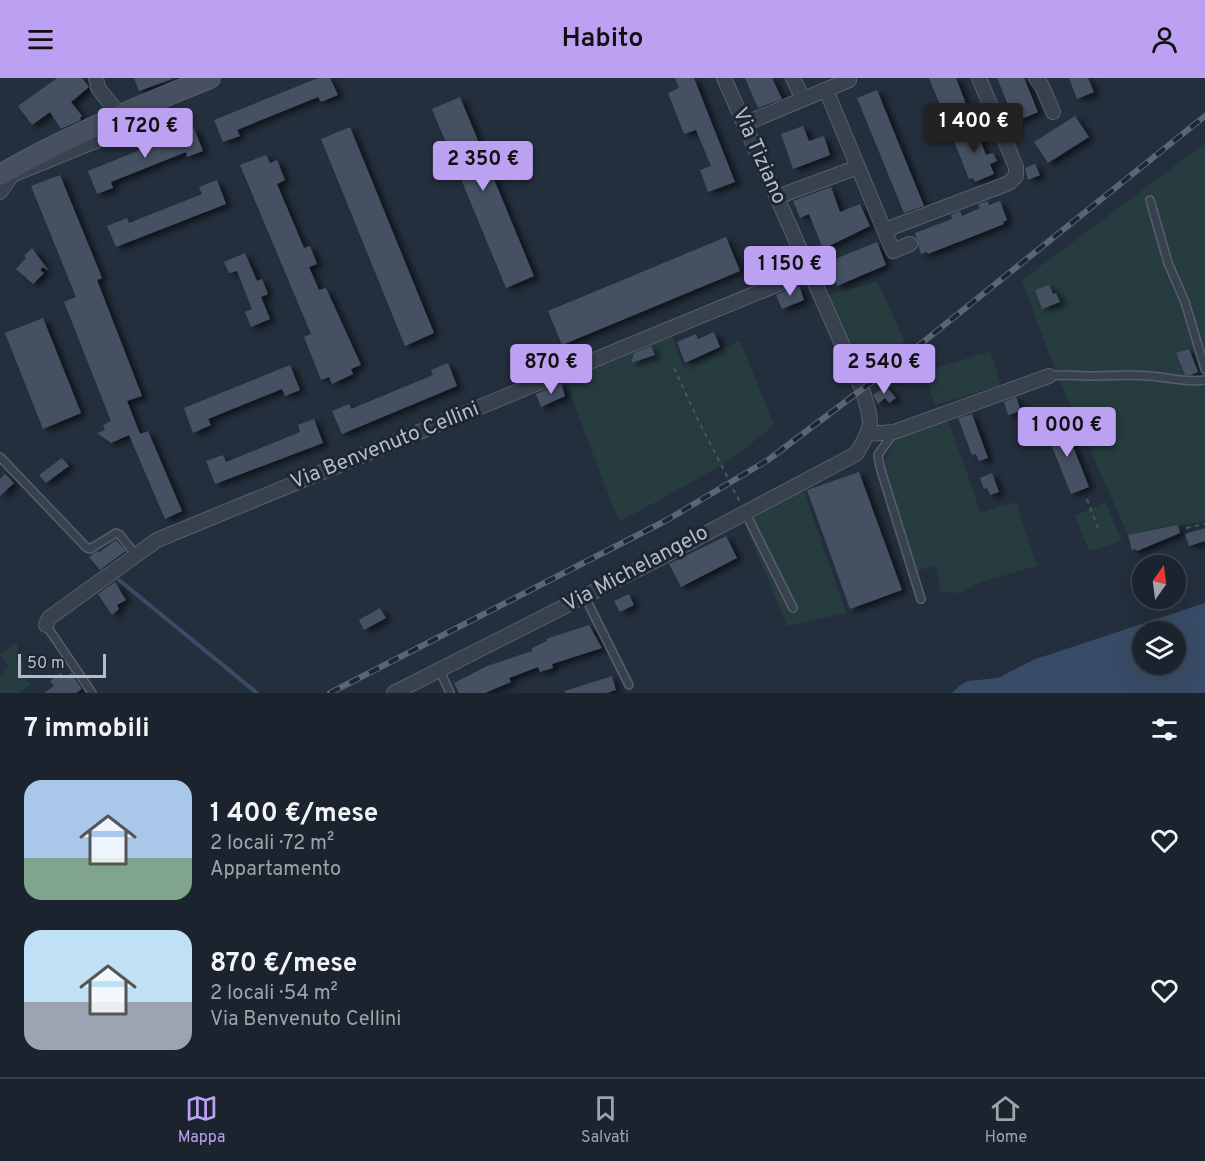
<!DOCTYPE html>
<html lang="it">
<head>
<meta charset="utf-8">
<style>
	body { margin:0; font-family:Overpass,sans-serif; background:#242b36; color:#f1f3f6; height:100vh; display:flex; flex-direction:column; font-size:22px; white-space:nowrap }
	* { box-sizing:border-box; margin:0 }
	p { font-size:20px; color:#a0a4aa }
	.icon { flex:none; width:33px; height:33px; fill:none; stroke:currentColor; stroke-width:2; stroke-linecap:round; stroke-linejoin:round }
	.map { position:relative; height:615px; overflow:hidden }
	.drawer { display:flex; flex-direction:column; background:#1b232e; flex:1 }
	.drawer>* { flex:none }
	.needle { width:39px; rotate:14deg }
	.controls { position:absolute; left:1132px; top:477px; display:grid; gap:12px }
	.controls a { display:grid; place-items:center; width:54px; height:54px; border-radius:50%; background:#1b232e; box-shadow:0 6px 24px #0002,0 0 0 2px #39404a; font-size:30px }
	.scale { position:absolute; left:18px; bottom:15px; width:88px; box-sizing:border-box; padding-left:6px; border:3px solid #b4bcc9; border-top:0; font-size:16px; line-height:21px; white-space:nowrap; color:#b4bcc9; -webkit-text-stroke:4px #1d2633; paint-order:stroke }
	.price { position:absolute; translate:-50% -51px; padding:0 14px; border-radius:6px; background:#bca0f2; color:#111; font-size:20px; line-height:39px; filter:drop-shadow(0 2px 3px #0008) }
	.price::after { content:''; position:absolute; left:50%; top:36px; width:18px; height:14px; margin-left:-9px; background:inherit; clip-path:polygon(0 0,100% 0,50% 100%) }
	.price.on { background:#222; color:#fff }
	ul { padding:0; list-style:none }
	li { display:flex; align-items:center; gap:18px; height:150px; padding:0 24px }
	li span { display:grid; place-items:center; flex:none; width:168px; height:120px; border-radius:18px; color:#555 }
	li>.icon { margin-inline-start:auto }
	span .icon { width:72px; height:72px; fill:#fffc; stroke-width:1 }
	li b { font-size:26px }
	h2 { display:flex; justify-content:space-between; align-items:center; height:72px; padding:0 24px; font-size:26px }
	header { display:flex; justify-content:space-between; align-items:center; height:78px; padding:0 24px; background:#bca0f2; color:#111; font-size:27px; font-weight:600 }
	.tab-bar { display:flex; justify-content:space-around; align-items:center; height:84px; border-top:2px solid #39404a; background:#1b232e; font-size:16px; color:#a0a4aa }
	.tab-bar a { display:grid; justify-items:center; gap:3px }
	.tab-bar .on { color:#bca0f2 }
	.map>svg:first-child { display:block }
	.green { fill:#263c3f }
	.water { fill:#394c67; fill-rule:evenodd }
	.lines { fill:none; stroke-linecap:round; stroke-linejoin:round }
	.stream { stroke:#394c67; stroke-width:4 }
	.building { fill:#455162; filter:url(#shadow) }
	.lane-casing { stroke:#565f6c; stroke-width:10 }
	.street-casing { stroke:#565f6c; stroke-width:16 }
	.secondary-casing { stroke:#565f6c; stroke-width:22 }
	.path { stroke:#44595c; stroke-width:2; stroke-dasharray:4.5 4.5; stroke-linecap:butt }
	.lane { stroke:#38414e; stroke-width:7 }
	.street { stroke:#38414e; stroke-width:14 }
	.secondary { stroke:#465061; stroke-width:20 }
	.rail-casing { stroke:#5a6575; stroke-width:6 }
	.rail { stroke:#1d2633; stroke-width:4; stroke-dasharray:11; stroke-linecap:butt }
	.labels { text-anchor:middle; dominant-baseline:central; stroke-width:6; stroke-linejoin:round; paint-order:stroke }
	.street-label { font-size:21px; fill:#b4bcc9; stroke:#1d2633 }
</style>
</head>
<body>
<header><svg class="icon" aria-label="menu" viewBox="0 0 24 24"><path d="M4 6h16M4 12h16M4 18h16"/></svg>Habito<svg class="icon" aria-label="person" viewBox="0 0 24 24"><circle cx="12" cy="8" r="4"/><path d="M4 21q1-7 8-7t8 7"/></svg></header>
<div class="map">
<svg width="1205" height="615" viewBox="0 0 1205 615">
	<defs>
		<filter id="shadow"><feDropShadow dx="5.5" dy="3" stdDeviation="3" flood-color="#0009"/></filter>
	</defs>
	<rect width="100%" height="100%" fill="#242f3e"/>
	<!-- green -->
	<path class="green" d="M1205,65V443L1128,457L1055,292L1022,202Z
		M877,203L905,264L863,298L829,217Z
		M671,255L683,288L740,263L774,347C729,387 672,415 619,444L564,300Z
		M990,273L1001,307L935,327L924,294Z
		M947,339L981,435L1016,424L1037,488L978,505L962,515L941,514L936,487L916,493L885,391C885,377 893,372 893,360Z
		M803,410L846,535L787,548L744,444Z
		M1105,424L1122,463L1089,473L1075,438Z
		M16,564L18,568L16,583L23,584L22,595L30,606L20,615H0V597L9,588L0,577Z"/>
	<!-- water -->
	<path class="water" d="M1205,525V615H952L959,608L968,603L998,600L1033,582ZM1143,554H1176V586H1143Z"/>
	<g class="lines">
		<!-- stream -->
		<path class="stream" d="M119,502L257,615"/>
	</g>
	<!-- building -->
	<path class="building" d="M57,0H82L89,9L71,24L82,38L80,40L81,42L61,51L50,34L32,47L18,28Z
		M134,0H172V1L139,13Z
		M318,0H330L338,17L321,24L318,19L237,52L240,58L223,64L214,42Z
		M675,0H694L735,104L708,114L700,92L711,88L696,52L684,56L668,15L679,10Z
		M745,0H772L782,21L758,30Z
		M929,0H956L969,34L946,42Z
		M997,0H1024L1038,34L1015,44Z
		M1069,0H1088L1094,14L1077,21Z
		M877,12L924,128L904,135L857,20Z
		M460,19L534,198L506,210L432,31Z
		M1075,38L1089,59L1048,85L1034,64Z
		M803,48L809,63L824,58L830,77L793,91L781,56Z
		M982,48L985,56L979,59L986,77L993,75L997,83L990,86L994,96L975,104L973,100L969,101L952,58Z
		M350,49L434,255L405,268L321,61Z
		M194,50L203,73L187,79L186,74L111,104L113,110L97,116L88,93Z
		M266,77L270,85L277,82L285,102L277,106L304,170L310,168L317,186L309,189L319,212L326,210L361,287L351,291L353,296L332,306L329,299L321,302L304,259L311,256L240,87Z
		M1035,86L1040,97L1028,102L1025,90Z
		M60,97L102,200L97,202L142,318L127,323L140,356L148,353L182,433L165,441L129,357L111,365L97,355L105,352L103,347L111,343L64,224L76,219L31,108Z
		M217,102L226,126L116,169L107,148L127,140L129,145L202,116L199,109Z
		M831,109L840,134L860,126L870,148L823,171L809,136L800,140L793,123Z
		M988,123L989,127L1000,123L1007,142L1003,144L1004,146L928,176L927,174L921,176L915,155L952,141L951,137L960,133L962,138L980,130L978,126Z
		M726,159L740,193L562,267L548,233Z
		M877,164L886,187L837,208L828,184Z
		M32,170L49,193L43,189L40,192L44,195L33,206L16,191L26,180L24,178Z
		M245,175L257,203L262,201L268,216L261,219L270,241L251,249L245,234L252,231L237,193L229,195L224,184Z
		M799,207L804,222L782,231L776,217Z
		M1049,207L1053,216L1056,215L1060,224L1042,231L1035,212Z
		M43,240L81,335L43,351L5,255Z
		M714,254L720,269L685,285L677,264L696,256L698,261Z
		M651,268L655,277L631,285L634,275Z
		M1189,271L1198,294L1191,297H1185L1176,275Z
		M448,285L457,308L342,356L332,333L349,326L351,331L433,297L431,292Z
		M290,287L300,312L285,318L282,311L208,341L211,347L193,355L184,330Z
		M561,305L565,318L541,329L536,316Z
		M886,308L896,320L889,325L885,320L878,326L873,317Z
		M1016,319L1021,333L1008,337L1004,324Z
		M972,336L988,380L979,383L976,376L972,377L958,340Z
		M314,341L323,365L215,406L206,383L223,377L226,384L300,354L298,347Z
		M1063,343L1089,409L1071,416L1045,351Z
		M62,380L69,388L46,405L39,397Z
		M859,394L902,512L850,531L807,412Z
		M992,395L999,414L990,417L987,410L984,411L980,400Z
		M5,396L14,405L0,418V401Z
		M1178,447L1180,455L1137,473L1136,471L1132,472L1128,457Z
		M1205,450V463L1189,468L1185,456Z
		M726,458L737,480L681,509L669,486Z
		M116,462L126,473L100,492L89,479L97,473L98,475Z
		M115,504L126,522L117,527L119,531L112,537L98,516Z
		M629,516L634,527L620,534L614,523Z
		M380,530L386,540L364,552L359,542Z
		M589,547L602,570L552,586L553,590L540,594L538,589L509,600L511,604L485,615H459L454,605L487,588L532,573V570L547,563L546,561Z
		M61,595L65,600L71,595L82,611L76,615H44L54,608L50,603Z
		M612,598L616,612L607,615H565V613Z"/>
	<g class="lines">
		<defs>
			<path id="lane" d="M1150,122L1168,185L1185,224L1205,291
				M1049,298C1064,296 1077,298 1092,298C1111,298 1130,296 1149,298C1168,299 1186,305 1205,302
				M894,354L878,377L880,389L921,521
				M0,379L87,470L90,471L116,455L120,457L136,477
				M745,434L793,530
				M585,519L629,607
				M46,547L92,615
				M440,593L450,615"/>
			<path id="street" d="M96,0L98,10L119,36
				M793,0L803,21
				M1036,0L1042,8L1053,34
				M826,12L893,173L910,166
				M744,46L849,2
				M0,114L12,97L105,59L150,37L145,26
				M777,119L858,89
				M885,152L1009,105L1016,98V89L979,0
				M868,356L894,354L1049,298
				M46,547L49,540L157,462L810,193
				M394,615L660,480L856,376C875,346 872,344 862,311L724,0"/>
			<path id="secondary" d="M0,97C67,58 138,29 210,0"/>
		</defs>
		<!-- lane casing -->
		<use href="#lane" class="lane-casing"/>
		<!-- street casing -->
		<use href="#street" class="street-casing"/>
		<!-- secondary casing -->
		<use href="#secondary" class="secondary-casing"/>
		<!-- path -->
		<path class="path" d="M674,290L699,344L728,400
			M733,411L740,424
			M1087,421L1098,450
			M1186,450L1205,446"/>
		<!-- lane -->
		<use href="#lane" class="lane"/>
		<!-- street -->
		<use href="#street" class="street"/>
		<!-- secondary -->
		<use href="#secondary" class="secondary"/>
		<defs>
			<path id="rail" d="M330,615L667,442L768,382L897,285L1205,38"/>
		</defs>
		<!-- rail casing -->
		<use href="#rail" class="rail-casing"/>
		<!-- rail -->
		<use href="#rail" class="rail"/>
	</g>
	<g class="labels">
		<!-- street labels -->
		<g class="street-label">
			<text transform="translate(759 78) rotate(66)">Via Tiziano</text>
			<text transform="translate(385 368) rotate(-22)">Via Benvenuto Cellini</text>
			<text transform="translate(636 491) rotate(-28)">Via Michelangelo</text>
		</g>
	</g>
</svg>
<div class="controls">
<a><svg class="needle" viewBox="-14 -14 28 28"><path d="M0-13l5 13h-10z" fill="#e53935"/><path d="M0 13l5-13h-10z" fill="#a0a4aa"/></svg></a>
<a><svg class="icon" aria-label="layers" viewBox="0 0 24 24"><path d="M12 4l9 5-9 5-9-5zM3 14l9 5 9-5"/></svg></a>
</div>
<div class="scale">50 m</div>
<b class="price on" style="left:974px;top:76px">1 400 €</b>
<b class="price" style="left:145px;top:81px">1 720 €</b>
<b class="price" style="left:483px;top:114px">2 350 €</b>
<b class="price" style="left:790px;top:219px">1 150 €</b>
<b class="price" style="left:551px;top:317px">870 €</b>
<b class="price" style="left:884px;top:317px">2 540 €</b>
<b class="price" style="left:1067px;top:380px">1 000 €</b>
</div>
<section class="drawer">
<h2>7 immobili<svg class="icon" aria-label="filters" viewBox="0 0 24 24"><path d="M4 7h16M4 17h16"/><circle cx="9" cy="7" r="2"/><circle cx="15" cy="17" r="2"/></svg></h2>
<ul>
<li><span style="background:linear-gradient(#a9c7e8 65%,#7fa58c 0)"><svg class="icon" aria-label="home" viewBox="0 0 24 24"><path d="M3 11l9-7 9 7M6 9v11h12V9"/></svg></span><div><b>1 400 €/mese</b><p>2 locali · 72 m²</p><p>Appartamento</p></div><svg class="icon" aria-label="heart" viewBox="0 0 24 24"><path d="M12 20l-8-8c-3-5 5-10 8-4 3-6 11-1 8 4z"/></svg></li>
<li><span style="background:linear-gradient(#bfe0f5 60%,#9aa5b1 0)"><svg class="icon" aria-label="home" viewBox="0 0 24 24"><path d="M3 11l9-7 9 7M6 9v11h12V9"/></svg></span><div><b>870 €/mese</b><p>2 locali · 54 m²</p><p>Via Benvenuto Cellini</p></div><svg class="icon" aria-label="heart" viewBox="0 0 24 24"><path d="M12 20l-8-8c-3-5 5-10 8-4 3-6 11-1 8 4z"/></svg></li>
</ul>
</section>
<nav class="tab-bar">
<a class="on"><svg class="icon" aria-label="map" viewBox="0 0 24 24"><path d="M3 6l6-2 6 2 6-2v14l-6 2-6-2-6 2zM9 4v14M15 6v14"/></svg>Mappa</a>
<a><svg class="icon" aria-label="saved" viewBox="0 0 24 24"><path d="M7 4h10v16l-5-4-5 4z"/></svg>Salvati</a>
<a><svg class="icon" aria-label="home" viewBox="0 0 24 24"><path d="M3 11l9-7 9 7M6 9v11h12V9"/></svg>Home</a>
</nav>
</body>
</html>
